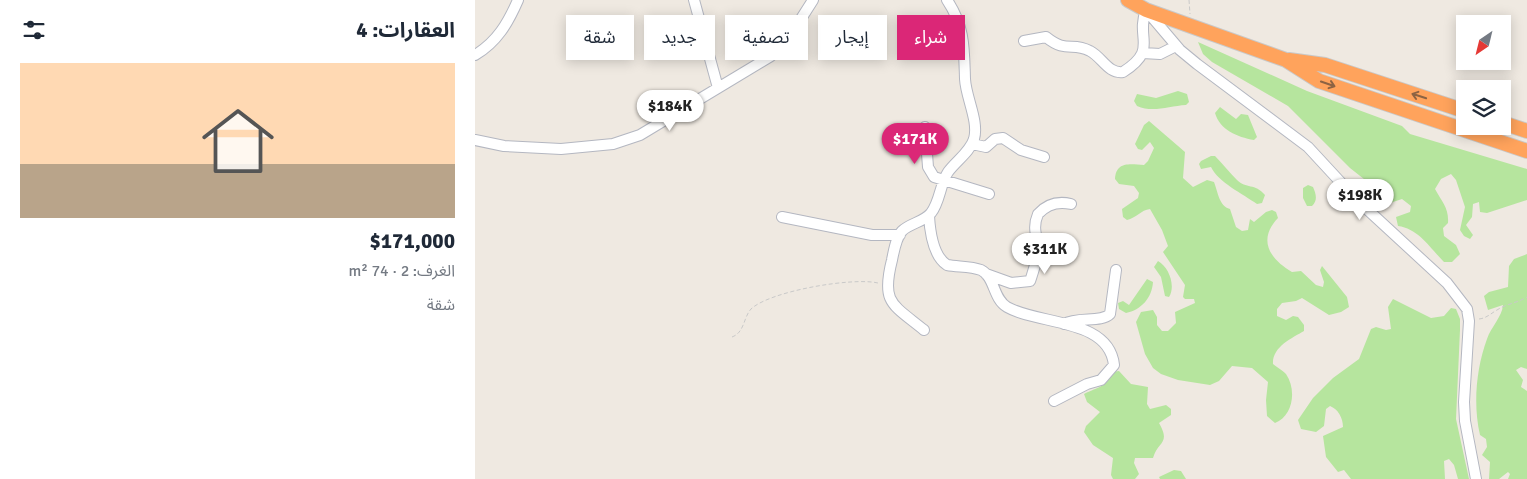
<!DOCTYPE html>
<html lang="ar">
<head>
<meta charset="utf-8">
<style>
	body { margin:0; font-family:Signika,"Noto Sans Arabic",sans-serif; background:#f2f2f3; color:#1f2937; direction:rtl; height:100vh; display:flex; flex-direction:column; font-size:19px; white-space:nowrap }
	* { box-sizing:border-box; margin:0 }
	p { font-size:16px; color:#747a83 }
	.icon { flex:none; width:28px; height:28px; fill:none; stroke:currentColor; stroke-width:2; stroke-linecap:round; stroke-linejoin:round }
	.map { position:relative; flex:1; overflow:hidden; direction:ltr }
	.details { display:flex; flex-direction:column; background:#fff; width:475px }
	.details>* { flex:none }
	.hud { position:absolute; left:15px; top:15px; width:475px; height:45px; direction:rtl; display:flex; gap:10px }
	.needle { width:32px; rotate:215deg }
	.controls { position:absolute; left:981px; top:15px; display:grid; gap:10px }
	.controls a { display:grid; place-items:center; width:55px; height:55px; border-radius:0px; background:#fff; box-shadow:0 2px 12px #0003; font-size:25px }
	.price { position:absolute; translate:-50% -42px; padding:0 11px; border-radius:18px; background:#fff; color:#222; font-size:16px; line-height:32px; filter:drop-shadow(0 1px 2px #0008) }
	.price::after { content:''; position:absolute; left:50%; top:30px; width:15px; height:11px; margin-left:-8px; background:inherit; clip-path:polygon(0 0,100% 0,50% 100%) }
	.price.current { background:#db2777; color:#fff }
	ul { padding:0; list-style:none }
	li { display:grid; align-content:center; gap:10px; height:265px; padding:0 20px }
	li span { display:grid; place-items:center; height:155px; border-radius:0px; color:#555 }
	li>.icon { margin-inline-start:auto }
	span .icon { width:90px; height:90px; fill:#fffc; stroke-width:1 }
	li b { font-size:21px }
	h2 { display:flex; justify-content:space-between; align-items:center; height:60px; padding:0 20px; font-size:21px }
	.chip { padding:0 18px; border-radius:0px; background:#fff; box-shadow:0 2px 12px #0003; font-size:18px; line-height:45px }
	.chip.current { background:#db2777; color:#fff }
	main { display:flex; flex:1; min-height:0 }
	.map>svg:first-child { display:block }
	.green { fill:#b6e59e }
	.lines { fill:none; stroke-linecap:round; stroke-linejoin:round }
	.minor-casing { stroke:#b4b7c1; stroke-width:12 }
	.highway-casing { stroke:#c9c9c9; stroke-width:16 }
	.path { stroke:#c9c9c9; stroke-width:1; stroke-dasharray:4 2.5; stroke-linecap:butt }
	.minor { stroke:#fff; stroke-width:10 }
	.highway { stroke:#ffa35c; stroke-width:14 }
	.oneway { stroke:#8c6343 }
</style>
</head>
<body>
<main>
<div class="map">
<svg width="1052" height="479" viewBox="0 0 1052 479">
	<rect width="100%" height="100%" fill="#efe9e1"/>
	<!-- green -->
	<path class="green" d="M723,42L832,91L927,126L935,134L1052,169V200L1012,213L1005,212L1004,202L998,204L997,217L991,225L998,235L995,239L989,236L985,230L990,207L981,180L976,174L966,179L960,189C967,202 974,208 973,223L968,228L969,236L981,245L985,254L977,262H969C955,248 944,229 923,226L921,217L935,212L936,206L927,199L912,204L904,202L894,183L875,168L813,106L737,62L728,54Z
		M703,91L712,94L714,102L711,105C694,106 678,113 662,106L659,101L662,94L681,98Z
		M745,107L761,119L766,114L773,115L782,137L779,140C762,137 745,130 740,113Z
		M674,121L710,152L708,178L718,187L732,180L739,182C743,192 744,206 755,209L761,227L767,231L773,230L775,219L779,222L791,212L797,210L801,212L803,218C782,240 795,259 817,272L826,271L841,285L848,287L849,282L845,270L847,266L872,297L874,307L866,312L854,315L827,298L821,301L807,303L802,309V316L811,320L818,316L823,317L829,325V331C817,338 797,347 798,364C802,367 808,371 811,374C822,390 818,416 800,423L792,416L791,400L793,382L777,368L757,366L744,381L735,385L703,380L686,374L678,368L670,354L661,322L666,312L678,310L682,317V325L687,331H693L701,323L700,312L720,303L719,299H710L708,297L710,285L688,252L693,246L687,230L675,209C666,210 661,218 652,220L648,217L647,209L663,198L664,193L659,186L644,184L640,179C641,161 655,164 669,165L673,161L679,148L675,142L667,150L663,149L660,144L669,125Z
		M736,156H740C748,164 755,173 762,180C771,189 780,183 790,195L787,203L782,204C768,194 743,182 736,167L726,169L724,164L726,161Z
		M833,185L838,187C841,194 843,200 837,206H832L828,198V188Z
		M1052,254V369L1046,367L1041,370L1048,380L1046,387L1052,391V479H1033L1035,474L1033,472L1024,479H1014L1015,462L1007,455L1012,447L1011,439L1005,435C998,405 1001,369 1012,339C1016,327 1027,317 1028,305L1013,310L1009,296L1014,292L1033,287L1034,266L1039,259Z
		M683,261C694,267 701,286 694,297L690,296L686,277L679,267Z
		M672,279L678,282C677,298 666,310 651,313L644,309L643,303L648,301L654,305Z
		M918,299L956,318L969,316L976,308L981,309L985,319V330L981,419L994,479H983L979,465L974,459L969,461L970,479H876L869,470L863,472L851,457L848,436L868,427C868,418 863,409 855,406L851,409L849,426L841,432L826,429L823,420L838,398L858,378L884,359L896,329L901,327L911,330L916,329L913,307Z
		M644,371L656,384L673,387L672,404L675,409L691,405L696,409V415L684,423C696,444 683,441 678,458H660L659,463L664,474L660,479H638L636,475L638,458L618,445L609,432L611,426L625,412L612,402L609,394C625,386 628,389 637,372Z
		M699,470L706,471L711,479H685L684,477Z"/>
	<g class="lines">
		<defs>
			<path id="minor" d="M219,0L243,88
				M549,41L571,37C592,54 597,41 615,51C627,57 633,74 648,72C684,49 660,39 671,10L705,50L722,64L833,147L882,200L972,283L992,309L994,321L989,402L990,421L1001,479
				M668,53L685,54L701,46
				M0,55C22,42 33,23 43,0
				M450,127L453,167L459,177L514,194
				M0,140L29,146L86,149L138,144L165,135L296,56L310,44L338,0
				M497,144L511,147L520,139L528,138L546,150L569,157
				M454,216C455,232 458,256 472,265C483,267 496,266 506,270C520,277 518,299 532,307C563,325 634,318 639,365L626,380L612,384L579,401
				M307,217L397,235H425
				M511,274L536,283L555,281C556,279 564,252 564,250C562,237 557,228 563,214C572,204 583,201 596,204
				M589,324C603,316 626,323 635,314L641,270
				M449,330C417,304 406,303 417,260C419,250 421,238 427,231C435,223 449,222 456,213C465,202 465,184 473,172C481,161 495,152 499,139C504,121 491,98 490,79C489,48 490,27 472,0"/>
			<path id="highway" d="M653,0L671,10L811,60L844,81L1052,151
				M814,60L850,65L990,111
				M1028,123L1052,131"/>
		</defs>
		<!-- minor casing -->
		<use href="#minor" class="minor-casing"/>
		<!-- highway casing -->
		<use href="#highway" class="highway-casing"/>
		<!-- path -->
		<path class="path" d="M714,0L715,14
			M1004,319C1012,318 1015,314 1022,310C1031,304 1042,303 1052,297
			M257,337C270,332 268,318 276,309C295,291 378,277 403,283"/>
		<!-- minor -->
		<use href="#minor" class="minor"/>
		<!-- highway -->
		<use href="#highway" class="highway"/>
	</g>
	<!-- one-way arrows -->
	<defs><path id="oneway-shaft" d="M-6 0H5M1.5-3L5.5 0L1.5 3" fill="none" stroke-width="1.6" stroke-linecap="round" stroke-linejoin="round" transform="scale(1.25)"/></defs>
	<g class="oneway">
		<use href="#oneway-shaft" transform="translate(853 84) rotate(19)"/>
		<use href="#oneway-shaft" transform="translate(944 96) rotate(-162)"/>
	</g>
</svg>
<div class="controls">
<a><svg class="needle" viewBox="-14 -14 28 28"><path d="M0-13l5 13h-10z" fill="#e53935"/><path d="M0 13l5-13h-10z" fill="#747a83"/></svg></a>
<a><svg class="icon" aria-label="layers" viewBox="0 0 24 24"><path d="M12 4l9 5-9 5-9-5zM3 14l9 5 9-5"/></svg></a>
</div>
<b class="price" style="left:195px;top:132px">$184K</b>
<b class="price current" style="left:440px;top:165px">$171K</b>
<b class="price" style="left:885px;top:221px">$198K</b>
<b class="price" style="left:570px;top:275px">$311K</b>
<div class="hud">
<a class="chip current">شراء</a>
<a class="chip">إيجار</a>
<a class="chip">تصفية</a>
<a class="chip">جديد</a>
<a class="chip">شقة</a>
</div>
</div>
<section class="details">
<h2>العقارات: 4<svg class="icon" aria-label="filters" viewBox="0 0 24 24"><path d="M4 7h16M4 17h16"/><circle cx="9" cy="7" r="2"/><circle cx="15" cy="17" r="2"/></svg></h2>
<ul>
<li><span style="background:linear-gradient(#ffd9b3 65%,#b9a48a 0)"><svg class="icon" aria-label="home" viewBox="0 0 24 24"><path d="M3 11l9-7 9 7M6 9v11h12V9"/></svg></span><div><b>$171,000</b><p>الغرف: 2 · 74 m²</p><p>شقة</p></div></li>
</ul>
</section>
</main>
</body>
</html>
